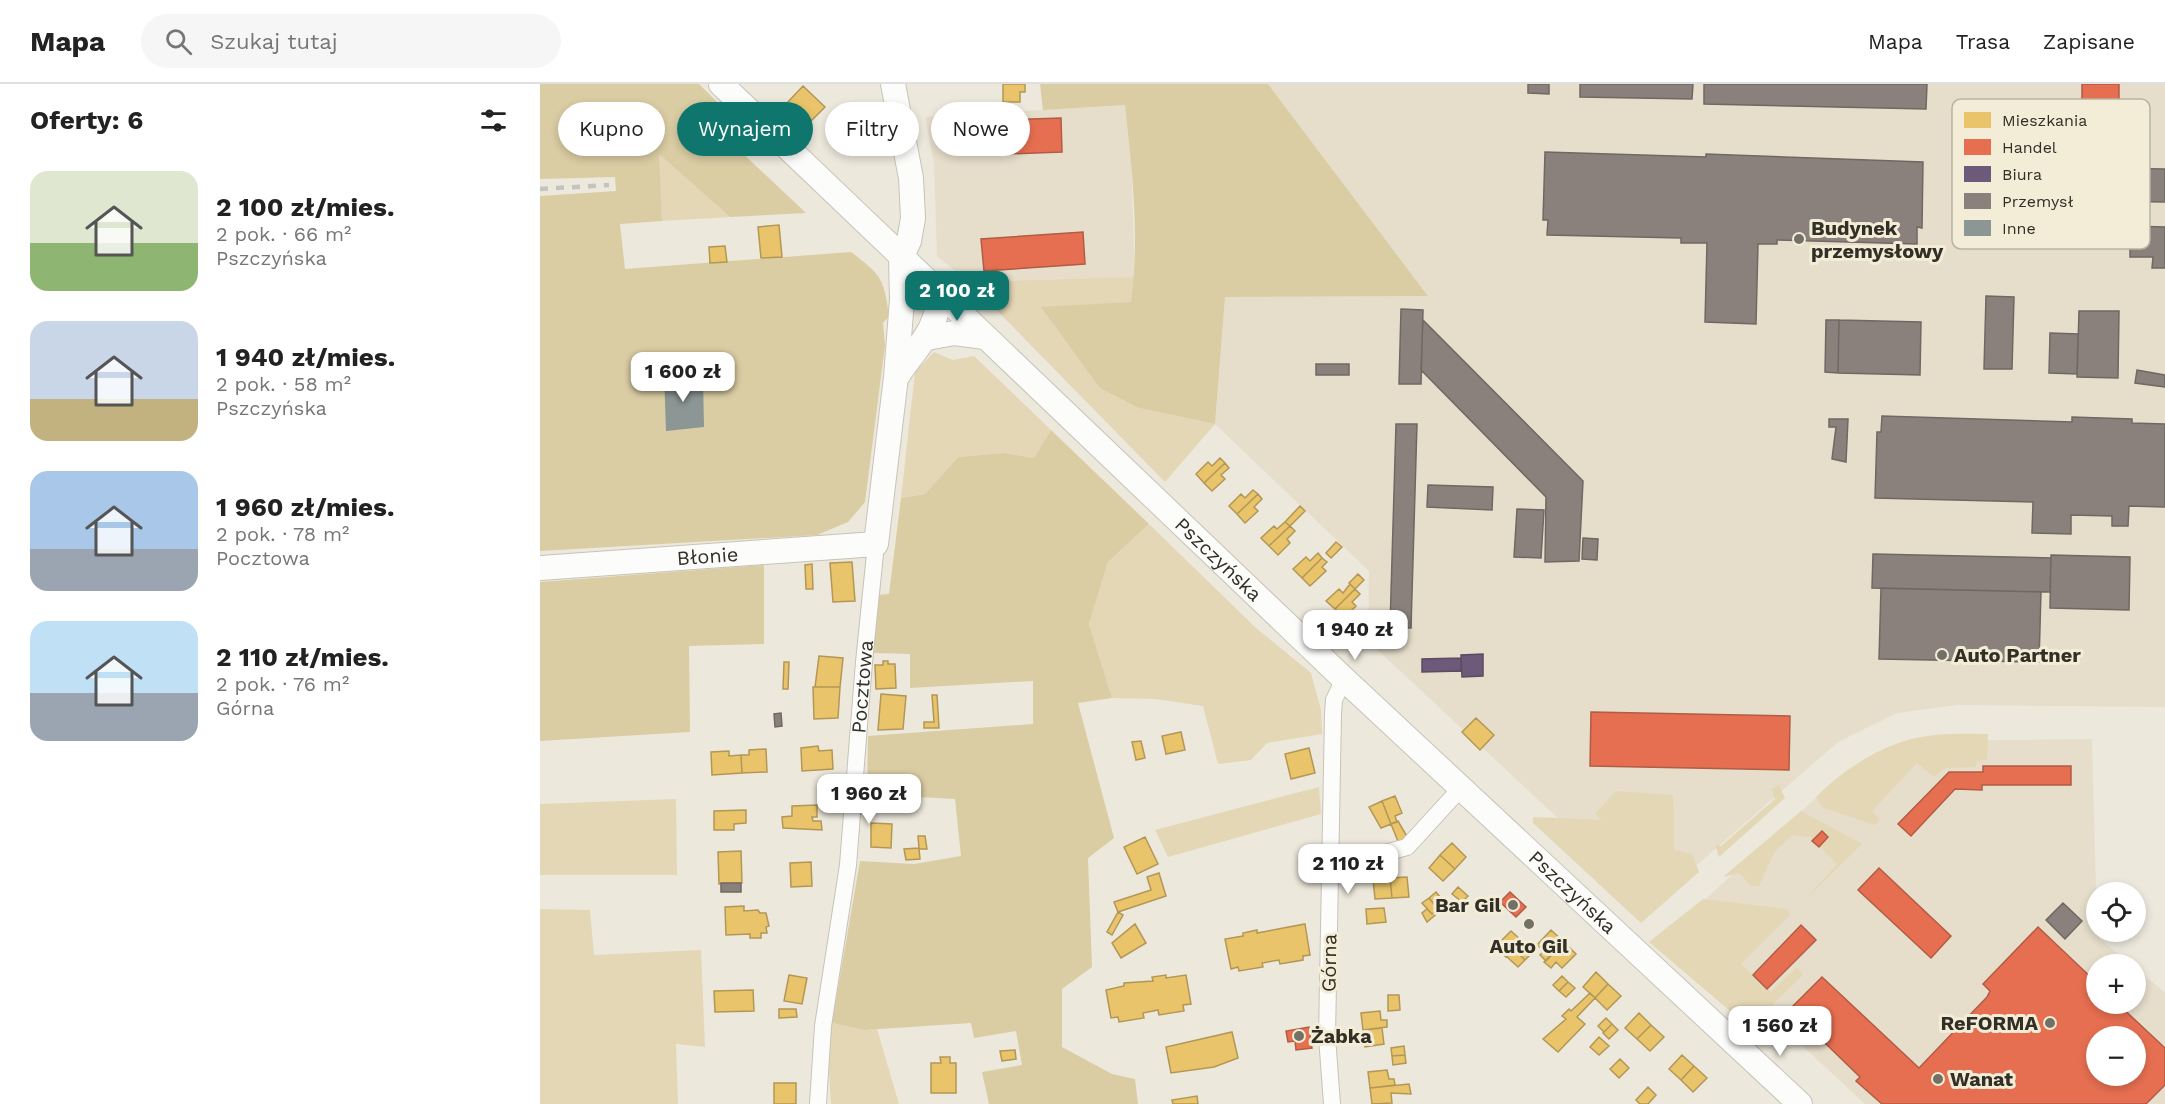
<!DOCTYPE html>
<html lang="pl">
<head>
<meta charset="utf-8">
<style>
	body { margin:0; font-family:"Work Sans",sans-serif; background:#f6f6f6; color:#222; height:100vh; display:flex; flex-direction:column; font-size:22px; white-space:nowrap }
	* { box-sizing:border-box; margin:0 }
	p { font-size:20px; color:#767676 }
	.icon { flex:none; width:33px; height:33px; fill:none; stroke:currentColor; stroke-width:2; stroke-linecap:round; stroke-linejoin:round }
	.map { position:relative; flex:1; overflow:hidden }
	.details { display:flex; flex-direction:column; background:#fff; width:540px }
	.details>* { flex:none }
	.top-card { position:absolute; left:18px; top:18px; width:570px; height:54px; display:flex; gap:12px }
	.buttons { position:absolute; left:1546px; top:798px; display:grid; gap:12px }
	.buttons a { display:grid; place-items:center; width:60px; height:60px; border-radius:50%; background:#fff; box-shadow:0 3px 9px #0003; font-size:30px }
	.price { position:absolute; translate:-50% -51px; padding:0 14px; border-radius:12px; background:#fff; color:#222; font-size:20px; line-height:39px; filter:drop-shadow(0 2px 3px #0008) }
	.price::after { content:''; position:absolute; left:50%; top:36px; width:18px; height:14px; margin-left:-9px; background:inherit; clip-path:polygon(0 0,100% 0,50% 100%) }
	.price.current { background:#0f766e; color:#fff }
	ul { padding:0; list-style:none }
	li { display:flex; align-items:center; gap:18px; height:150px; padding:0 30px }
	li span { display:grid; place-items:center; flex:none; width:168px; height:120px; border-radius:18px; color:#555 }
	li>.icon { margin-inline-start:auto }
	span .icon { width:72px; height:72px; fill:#fffc; stroke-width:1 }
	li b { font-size:26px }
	h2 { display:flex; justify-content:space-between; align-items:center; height:72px; padding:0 30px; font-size:26px }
	.tag { padding:0 21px; border-radius:27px; background:#fff; box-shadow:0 3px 9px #0003; font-size:21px; line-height:54px }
	.tag.current { background:#0f766e; color:#fff }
	header { display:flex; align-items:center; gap:36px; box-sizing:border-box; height:84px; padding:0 30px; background:#fff; border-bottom:2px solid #e0e0e0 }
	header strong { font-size:28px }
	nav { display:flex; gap:33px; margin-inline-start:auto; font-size:21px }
	.search { width:420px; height:54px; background:#f6f6f6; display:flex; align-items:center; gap:15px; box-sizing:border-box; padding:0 21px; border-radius:33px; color:#767676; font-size:22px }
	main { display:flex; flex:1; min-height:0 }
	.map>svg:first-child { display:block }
	.built { fill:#e6decb; fill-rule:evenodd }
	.green { fill:#e3d7b6 }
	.forest { fill:#dacca3 }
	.homes { fill:#e9c46a; stroke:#b29756; stroke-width:1.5 }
	.shops { fill:#e76f51; stroke:#b15c44; stroke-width:1.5; fill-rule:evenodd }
	.offices { fill:#6d597a; stroke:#5b4c61; stroke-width:1.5 }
	.industry { fill:#8a817c; stroke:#706862; stroke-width:1.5 }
	.building { fill:#8c9694 }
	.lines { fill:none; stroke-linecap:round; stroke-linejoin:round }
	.street-casing { stroke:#c6c3b9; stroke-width:18 }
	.secondary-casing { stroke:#c6c3b9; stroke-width:26 }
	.street { stroke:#fcfcfa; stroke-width:16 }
	.secondary { stroke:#fcfcfa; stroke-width:24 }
	.rail { stroke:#c3c3bf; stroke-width:4.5; stroke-dasharray:8 8; stroke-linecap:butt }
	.poi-dot { fill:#737066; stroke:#f3ecd6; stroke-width:2 }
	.labels { text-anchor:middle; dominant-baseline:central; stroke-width:6; stroke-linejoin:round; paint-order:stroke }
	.poi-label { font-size:20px; font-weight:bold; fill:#322f27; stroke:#f3ecd6; text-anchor:start }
	.street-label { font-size:20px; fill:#322f27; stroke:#f3ecd6 }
	.key { fill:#f3ecd6; stroke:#b9b3a2; stroke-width:1.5 }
	.key-label { font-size:16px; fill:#322f27 }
</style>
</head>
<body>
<header>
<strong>Mapa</strong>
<div class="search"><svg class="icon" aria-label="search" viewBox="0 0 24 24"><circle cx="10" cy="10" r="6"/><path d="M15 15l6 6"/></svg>Szukaj tutaj</div>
<nav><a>Mapa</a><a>Trasa</a><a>Zapisane</a></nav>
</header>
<main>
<section class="details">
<h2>Oferty: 6<svg class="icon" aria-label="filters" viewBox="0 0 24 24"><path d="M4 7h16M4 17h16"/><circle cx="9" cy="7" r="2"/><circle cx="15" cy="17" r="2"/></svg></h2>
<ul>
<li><span style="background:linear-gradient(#dfe7d0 60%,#8fb573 0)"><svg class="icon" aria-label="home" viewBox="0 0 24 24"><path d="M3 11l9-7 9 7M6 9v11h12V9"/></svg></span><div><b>2 100 zł/mies.</b><p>2 pok. · 66 m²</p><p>Pszczyńska</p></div></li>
<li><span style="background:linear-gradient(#c9d6e8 65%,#c2b280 0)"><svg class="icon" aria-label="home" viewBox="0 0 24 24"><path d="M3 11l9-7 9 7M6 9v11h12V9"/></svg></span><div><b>1 940 zł/mies.</b><p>2 pok. · 58 m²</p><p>Pszczyńska</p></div></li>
<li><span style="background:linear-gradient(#a9c7e8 65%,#9aa5b1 0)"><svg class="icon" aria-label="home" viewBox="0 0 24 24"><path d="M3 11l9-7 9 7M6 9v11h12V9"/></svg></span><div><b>1 960 zł/mies.</b><p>2 pok. · 78 m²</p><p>Pocztowa</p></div></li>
<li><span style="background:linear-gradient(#bfe0f5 60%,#9aa5b1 0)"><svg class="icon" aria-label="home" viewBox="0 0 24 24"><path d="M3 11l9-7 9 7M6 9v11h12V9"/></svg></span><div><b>2 110 zł/mies.</b><p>2 pok. · 76 m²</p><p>Górna</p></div></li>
</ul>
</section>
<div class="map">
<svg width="1625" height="1020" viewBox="0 0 1625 1020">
	<rect width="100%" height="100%" fill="#ede8dc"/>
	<!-- built -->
	<path class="built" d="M728,0H1625V623L1418,621L1357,629L1298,658L1111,821L828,557L829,487L675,340L685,213L888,212Z
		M585,21L591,71L595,193L429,198L397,172L394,80L385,33Z
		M1552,655L1557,848H1559L1560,855L1591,880H1557V920H1596V885L1625,908V1020H1325L1135,843L1287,704L1400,657ZM1557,952H1596V992H1557Z"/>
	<!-- green -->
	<path class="green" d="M118,69L190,133L122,137Z
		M595,193L591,218L502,224L599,324L675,340L625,398L429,198Z
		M394,268L413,276L434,272L511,346L494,374L464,369L418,373L385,410L361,414L375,288Z
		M609,440L716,544L771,589L781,626L782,650L727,659L711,676L678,680L663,622L615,615L572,614L549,540L568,478Z
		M1448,650L1447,676L1437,677L1436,683L1405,684L1394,693L1377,679L1332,727L1340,736L1334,741L1282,723L1276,713C1305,684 1346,657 1388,652C1407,649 1428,650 1448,650Z
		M1239,701L1245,714L1179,773L1175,760L1181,762L1235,715L1232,705Z
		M779,703L781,730L628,773L615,746Z
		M1076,707L1133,711L1134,766L1152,770L1159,788L1101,839L993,739V733L1062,736L1055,730Z
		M136,715L137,791H0V720Z
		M1261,727L1322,760L1265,816L1297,780L1270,753L1252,751L1235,767L1219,802H1211L1199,789L1183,793Z
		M1163,815L1247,825L1250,831L1201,880L1231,908L1257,883L1263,891L1218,935L1197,933L1109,858Z
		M0,825L50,826L54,871L161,866L165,963L136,960L138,1020H0Z
		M292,939L324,946L337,945L359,1020H291L288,972Z"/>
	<!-- forest -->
	<path class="forest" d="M0,0H159L181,22L180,48L266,129L190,133L119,70L122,137L80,140L85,185L311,168C341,191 344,194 349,232L343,239L345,261L325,418L308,438L277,451L0,467V112L76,107L75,93L0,95Z
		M500,0H728L888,212L685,213L675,340L599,324L560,304L501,223L591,218C600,154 592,85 585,21L503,26Z
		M511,346L609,440L568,478L549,540L572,614L538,619L574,754L548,774L552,883L522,905V963L572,990L595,995L598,1020H449L442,988L482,981L476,947L434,954L431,939L324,946L292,939L320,777L374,780L421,772L415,715L327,710L328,652L493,640V597L370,604V570L334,569L337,511L349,510L361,414L385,410L418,373L464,369L494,374Z
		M224,481V560L149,562L150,648L0,657V498Z"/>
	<!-- homes -->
	<path class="homes" d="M463,0H485V8H480V18H463Z
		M263,2L285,23L268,40L246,20Z
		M239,141L242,173L221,174L218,143Z
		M185,162L187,178L170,179L169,163Z
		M680,374L685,379L664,399L656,390L668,378L672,382Z
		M685,379L689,384L681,391L685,395L672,407L664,399Z
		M713,406L718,410L697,430L689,422L701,410L705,414Z
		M718,410L722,415L714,423L718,427L705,439L697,430Z
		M760,422L765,427L750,442L745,438Z
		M745,438L750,442L729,462L721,454L734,442L737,445Z
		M750,442L755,447L747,455L750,459L738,471L729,462Z
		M796,458L802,463L791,474L786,469Z
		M778,469L782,474L762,494L753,485L766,473L770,477Z
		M782,474L787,478L782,483L786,487L770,502L762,494Z
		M312,478L315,517L293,518L290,479Z
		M272,480L273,505H266L265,481Z
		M818,490L824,496L815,505L809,499Z
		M810,500L815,505L795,525L786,517L799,505L803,509Z
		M815,505L820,510L812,518L816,522L804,534L795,525Z
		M279,572L303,574L300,603H275Z
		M343,577H348V580H355L356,604L336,605L335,581H343Z
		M244,578H249L248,605H243Z
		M273,603H300L298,634L274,635Z
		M341,610L366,612L363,645L338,646Z
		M392,611H397L399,644H384V638H394Z
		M936,634L954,651L940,666L922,648Z
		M641,648L645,666L626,670L622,652Z
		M601,657L605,674L596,676L592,658Z
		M278,662L279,667L292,666L293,685L262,687L261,664Z
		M769,664L775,689L751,695L745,670Z
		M226,665L227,688L202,689L201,671H209V666Z
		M189,667V672L201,671L202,689L172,691L171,668Z
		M855,712L862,729L855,732L857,738L851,740L842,717Z
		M842,717L851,740L841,744L829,723Z
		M277,721V733H272L273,737H281L282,746L243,744L242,733L252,732V722Z
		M206,726V739L194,740V746H174V727Z
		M858,737L869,756L859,760L851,740Z
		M331,739L352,740L351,764L331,763Z
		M378,752H385L387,765H379L380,775L366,776L364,765L379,764Z
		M605,753L618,780L597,790L584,763Z
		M912,759L926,773L915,785L900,771Z
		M201,767L202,799L179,800L178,768Z
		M900,771L915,785L903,797L889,784Z
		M271,778L272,802L251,803L250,779Z
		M619,789L626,812L578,828L574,818L611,806L607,793Z
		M867,793L869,813L852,814L850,794Z
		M850,794L852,814L835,815L833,795Z
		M918,803L928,812L922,818L912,810Z
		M896,808L905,819L898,825L889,814Z
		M889,814L898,825L892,830L882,819Z
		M204,822V827L218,826L220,829H226L229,842L226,843L227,849H221V854H210V850L186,851L185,823Z
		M844,824L846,838L827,840L826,825Z
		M887,825L892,830L898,825L900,827L887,838L882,829Z
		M578,828L583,831L572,851L567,848Z
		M595,840L606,859L581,874L572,859Z
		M765,840L770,871L763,872V876L740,880L739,876L722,879L723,883L699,887L698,883L691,885L685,855L703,852V849L717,846V849Z
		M1011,846L1024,858L1006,877L1000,871L1004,867L997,861Z
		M971,847L982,857L966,873L955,863Z
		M982,857L993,868L985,876L974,865Z
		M1024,858L1036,870L1022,884L1016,878L1011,884L1004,878Z
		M974,865L985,876L978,883L967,873Z
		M1056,888L1068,900L1055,914L1043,903Z
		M249,891L267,894L262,920L244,917Z
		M626,891V894L646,891L651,920L643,921L644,927L619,931L618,926L603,929L604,934L579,938L578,933L571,934L566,906L584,902V899L613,897L612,893Z
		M1022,892L1028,898L1019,907L1013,901Z
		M1028,898L1035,904L1026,913L1019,907Z
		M1068,900L1081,912L1067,926L1055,914Z
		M213,906L214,927L175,928L174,907Z
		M1050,909L1055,914L1037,933L1045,940L1018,968L1003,955L1026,935L1022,932L1029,925L1031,927Z
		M848,911H859L860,926L848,927Z
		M239,925H256L257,933L239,934Z
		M840,927L841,936H847V943L823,946L821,929Z
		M1099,929L1111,941L1097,955L1085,944Z
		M1066,934L1072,940L1064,948L1058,942Z
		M1072,940L1078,946L1069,955L1063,949Z
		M1111,941L1124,953L1110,967L1097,955Z
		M842,944L844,960L825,963L823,946Z
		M692,948L698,974L674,983L631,989L626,963Z
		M1059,953L1069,962L1059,971L1050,963Z
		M864,962L865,971L852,972L851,964Z
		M475,966L476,975L462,977L460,967Z
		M865,971L866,979L853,981L852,972Z
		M1142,971L1154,982L1141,996L1129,985Z
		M400,973H410V979H416V1009H391V979H401Z
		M1080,975L1089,984L1079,994L1070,985Z
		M1154,982L1167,994L1153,1008L1141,996Z
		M847,986L849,995H854L855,1001L830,1004L828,988Z
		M234,999H256V1020H234Z
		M869,1000L871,1010L851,1009L852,1019L832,1020L830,1004Z
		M1108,1003L1116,1011L1108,1020H1100L1096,1016Z
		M657,1012L658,1020H633L632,1016Z"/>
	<!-- shops -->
	<path class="shops" d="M1542,0H1579V18L1542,17Z
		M521,34L522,68L438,71L436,37Z
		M543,148L545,180L444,187L441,155Z
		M1051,628L1250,632L1249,686L1050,682Z
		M1443,682H1531V701H1442V706L1415,705L1371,752L1358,740L1409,688H1443Z
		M1282,747L1288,753L1279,763L1272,757Z
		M1339,784L1411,852L1391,874L1318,806Z
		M970,808L986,823L976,833L960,818Z
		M1261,841L1276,856L1227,905L1213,891Z
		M1498,843L1557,899V920H1578L1625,964V1001L1606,1020H1342L1316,997L1320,993L1250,925L1282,893L1379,984L1447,913L1450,907L1443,900ZM1557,952H1596V992H1557Z
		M769,943L772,964L756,966L755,957L748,958L746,947Z"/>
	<!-- offices -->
	<path class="offices" d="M943,570V592L922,593L921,571Z
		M921,574V587L882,588V575Z"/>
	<!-- industry -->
	<path class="industry" d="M988,0H1009V10L988,9Z
		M1040,0H1153L1152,15L1040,13Z
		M1164,0H1387L1386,25L1164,20Z
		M1005,68L1166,73V70L1383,78L1382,144L1377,143V160L1237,156V160H1218L1216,240L1165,238L1167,159H1141V154L1007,151L1008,136H1003Z
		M1569,84L1625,85V118L1568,117Z
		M1590,142L1625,143V184H1612L1613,173H1590Z
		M1446,212L1474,213L1472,285H1444Z
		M861,225L883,226L881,300H859Z
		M1539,227H1579L1578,294L1537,293Z
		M883,236L1043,397L1039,477L1005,478L1006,413L881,286Z
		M1286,236H1299L1298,289L1285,288Z
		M1299,236L1381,238L1380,291L1298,289Z
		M1510,249L1538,250L1537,290L1509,289Z
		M776,280H809V291H776Z
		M1597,286L1625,291V303L1595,299Z
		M1342,332L1532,338V333L1592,335V339L1625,340V423L1589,422L1588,442H1572V432L1531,431V450L1492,449L1493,418L1335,414L1337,348H1341Z
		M1289,335H1308L1306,378L1292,375L1296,343H1289Z
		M856,340H877L871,544L850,543Z
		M888,401L953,403L952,426L887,423Z
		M977,425L1004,426L1001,474L974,473Z
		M1043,454L1058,455L1057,476L1042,475Z
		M1333,470L1511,474L1510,508L1332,504Z
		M1511,471L1590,473L1589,526L1510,524Z
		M1341,504L1501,508L1499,578L1339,575Z
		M241,629L242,642L235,643L234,630Z
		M181,799H201V808H181Z
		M1523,819L1542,837L1525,855L1506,836Z"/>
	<!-- building -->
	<path class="building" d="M124,288H137L138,297L163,295L164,343L126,347Z"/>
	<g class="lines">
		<defs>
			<g id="street">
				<path d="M792,770L845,769L867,763L921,704"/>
				<path id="s1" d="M278,1020L283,942L308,781L324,578L336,460"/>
				<path d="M792,1020L787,953L793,630L794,616L804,595"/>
			</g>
			<g id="secondary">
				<path id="s2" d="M181,0L804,595L1260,1020"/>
				<path d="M387,254L414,249L445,253"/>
				<path d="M358,291C380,258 395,251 400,209"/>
				<path id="s3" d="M0,484L336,460L356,293L362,215L361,174L369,157L373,134L371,94L353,0"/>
			</g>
		</defs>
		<!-- street casing -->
		<use href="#street" class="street-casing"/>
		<!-- secondary casing -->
		<use href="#secondary" class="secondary-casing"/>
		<!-- street -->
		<use href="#street" class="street"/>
		<!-- secondary -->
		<use href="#secondary" class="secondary"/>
		<!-- rail -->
		<path class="rail" d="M0,105L69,101"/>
	</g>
	<!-- markers -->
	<g class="poi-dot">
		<circle cx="1259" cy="155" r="6"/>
		<circle cx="1402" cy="571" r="6"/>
		<circle cx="973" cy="821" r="6"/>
		<circle cx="989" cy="840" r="6"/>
		<circle cx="1510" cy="939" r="6"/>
		<circle cx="759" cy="952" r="6"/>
		<circle cx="1398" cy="995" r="6"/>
	</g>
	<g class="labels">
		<!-- poi labels -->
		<g class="poi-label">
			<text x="1271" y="144">Budynek<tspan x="1271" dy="23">przemysłowy</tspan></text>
			<text x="1414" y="571">Auto Partner</text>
			<text x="961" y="821" text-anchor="end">Bar Gil</text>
			<text x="989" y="862" text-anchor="middle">Auto Gil</text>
			<text x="1498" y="939" text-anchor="end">ReFORMA</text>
			<text x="771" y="952">Żabka</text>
			<text x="1410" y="995">Wanat</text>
		</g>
		<!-- street labels -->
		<g class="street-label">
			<text stroke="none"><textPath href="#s3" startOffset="168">Błonie</textPath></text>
			<text stroke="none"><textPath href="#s2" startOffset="688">Pszczyńska</textPath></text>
			<text stroke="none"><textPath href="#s1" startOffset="420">Pocztowa</textPath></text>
			<text stroke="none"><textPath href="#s2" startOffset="1174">Pszczyńska</textPath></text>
			<text transform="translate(789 879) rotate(-89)">Górna</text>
		</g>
	</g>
	<!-- legend -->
	<rect x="1412" y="15" width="198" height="150" rx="9" class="key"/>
	<rect x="1424" y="28" width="27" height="16" fill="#e9c46a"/>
	<rect x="1424" y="55" width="27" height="16" fill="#e76f51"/>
	<rect x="1424" y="82" width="27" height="16" fill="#6d597a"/>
	<rect x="1424" y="109" width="27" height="16" fill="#8a817c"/>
	<rect x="1424" y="136" width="27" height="16" fill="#8c9694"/>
	<g class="key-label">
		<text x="1462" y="42">Mieszkania</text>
		<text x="1462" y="69">Handel</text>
		<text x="1462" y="96">Biura</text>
		<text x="1462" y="123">Przemysł</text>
		<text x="1462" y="150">Inne</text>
	</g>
</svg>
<div class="buttons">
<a><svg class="icon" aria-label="locate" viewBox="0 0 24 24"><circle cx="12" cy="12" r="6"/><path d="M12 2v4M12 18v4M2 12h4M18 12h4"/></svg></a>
<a>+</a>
<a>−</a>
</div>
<b class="price current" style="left:417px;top:238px">2 100 zł</b>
<b class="price" style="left:143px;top:319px">1 600 zł</b>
<b class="price" style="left:815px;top:577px">1 940 zł</b>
<b class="price" style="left:329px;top:741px">1 960 zł</b>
<b class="price" style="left:808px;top:811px">2 110 zł</b>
<b class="price" style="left:1240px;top:973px">1 560 zł</b>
<div class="top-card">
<a class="tag">Kupno</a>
<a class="tag current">Wynajem</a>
<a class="tag">Filtry</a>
<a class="tag">Nowe</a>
</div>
</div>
</main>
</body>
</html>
